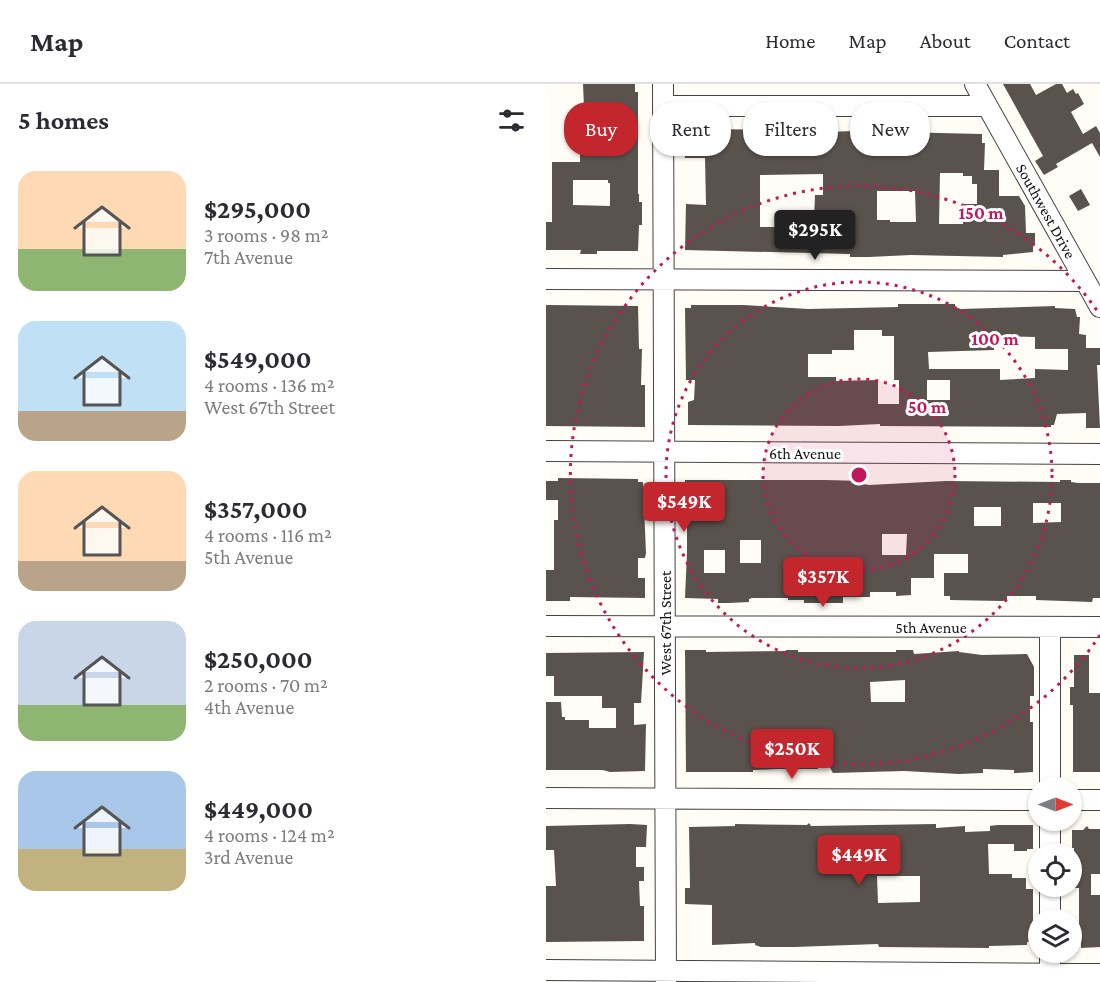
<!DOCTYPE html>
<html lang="en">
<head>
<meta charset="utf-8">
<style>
	body { margin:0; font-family:"Crimson Pro",serif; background:#f2f2f3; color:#2b2b33; height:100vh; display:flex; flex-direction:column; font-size:22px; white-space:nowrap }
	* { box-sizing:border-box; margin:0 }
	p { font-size:20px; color:#7c7c81 }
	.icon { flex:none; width:33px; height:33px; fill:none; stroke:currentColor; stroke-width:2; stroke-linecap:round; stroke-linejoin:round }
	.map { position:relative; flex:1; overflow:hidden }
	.drawer { display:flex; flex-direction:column; background:#fff; width:546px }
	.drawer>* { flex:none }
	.banner { position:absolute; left:18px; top:18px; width:446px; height:54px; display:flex; gap:12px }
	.needle { width:39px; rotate:90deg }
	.fabs { position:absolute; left:482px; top:693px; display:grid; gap:12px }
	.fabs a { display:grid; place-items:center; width:54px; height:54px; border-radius:50%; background:#fff; box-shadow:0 2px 4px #0004; font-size:30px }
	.price { position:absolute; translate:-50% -51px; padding:0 14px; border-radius:6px; background:#c4262e; color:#fff; font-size:20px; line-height:39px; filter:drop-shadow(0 2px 3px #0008) }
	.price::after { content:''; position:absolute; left:50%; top:36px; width:18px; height:14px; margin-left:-9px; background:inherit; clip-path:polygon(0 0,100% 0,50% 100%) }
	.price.current { background:#222; color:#fff }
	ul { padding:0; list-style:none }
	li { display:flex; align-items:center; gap:18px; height:150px; padding:0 18px }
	li span { display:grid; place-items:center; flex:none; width:168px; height:120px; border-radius:18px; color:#555 }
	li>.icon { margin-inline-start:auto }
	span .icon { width:72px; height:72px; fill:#fffc; stroke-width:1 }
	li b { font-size:26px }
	h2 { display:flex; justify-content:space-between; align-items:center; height:72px; padding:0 18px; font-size:26px }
	.chip { padding:0 21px; border-radius:24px; background:#fff; box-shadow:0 2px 4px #0004; font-size:21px; line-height:54px }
	.chip.current { background:#c4262e; color:#fff }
	header { display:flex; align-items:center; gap:36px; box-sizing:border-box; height:84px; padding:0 30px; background:#fff; border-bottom:2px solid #e1e1e2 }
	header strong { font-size:28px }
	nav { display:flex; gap:33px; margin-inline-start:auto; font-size:21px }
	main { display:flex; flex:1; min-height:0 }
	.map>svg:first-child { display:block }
	.building { fill:#5a524d; fill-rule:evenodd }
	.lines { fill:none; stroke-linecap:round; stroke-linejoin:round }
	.minor-casing { stroke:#444; stroke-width:22 }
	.minor { stroke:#fff; stroke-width:20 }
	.ring { fill:none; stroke:#c2185b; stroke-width:3; stroke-dasharray:3 6 }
	.labels { text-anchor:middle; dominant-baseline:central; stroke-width:6; stroke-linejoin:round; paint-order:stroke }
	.street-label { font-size:16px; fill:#111; stroke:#fff }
	.centre { fill:#c2185b; stroke:#fff; stroke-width:3 }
	.ring-label { font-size:18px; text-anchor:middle; font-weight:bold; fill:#c2185b; stroke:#fff; stroke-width:6; stroke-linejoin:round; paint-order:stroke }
</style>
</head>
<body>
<header>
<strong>Map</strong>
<nav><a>Home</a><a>Map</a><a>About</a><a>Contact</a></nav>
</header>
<main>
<section class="drawer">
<h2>5 homes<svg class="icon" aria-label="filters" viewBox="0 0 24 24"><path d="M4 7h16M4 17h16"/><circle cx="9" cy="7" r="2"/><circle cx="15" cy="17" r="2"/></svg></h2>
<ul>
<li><span style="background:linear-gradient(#ffd9b3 65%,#8fb573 0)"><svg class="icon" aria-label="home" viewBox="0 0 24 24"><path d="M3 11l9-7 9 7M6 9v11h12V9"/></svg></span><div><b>$295,000</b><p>3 rooms · 98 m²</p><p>7th Avenue</p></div></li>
<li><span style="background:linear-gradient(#bfe0f5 75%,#b9a48a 0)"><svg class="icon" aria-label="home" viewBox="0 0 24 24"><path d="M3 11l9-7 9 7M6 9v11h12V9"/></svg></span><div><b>$549,000</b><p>4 rooms · 136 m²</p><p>West 67th Street</p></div></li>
<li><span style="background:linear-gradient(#ffd9b3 75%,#b9a48a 0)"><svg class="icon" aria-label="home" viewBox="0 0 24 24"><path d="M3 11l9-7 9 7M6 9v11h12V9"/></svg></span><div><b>$357,000</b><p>4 rooms · 116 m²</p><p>5th Avenue</p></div></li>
<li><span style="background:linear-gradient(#c9d6e8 70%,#8fb573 0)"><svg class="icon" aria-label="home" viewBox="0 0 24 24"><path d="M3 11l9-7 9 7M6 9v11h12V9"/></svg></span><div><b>$250,000</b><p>2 rooms · 70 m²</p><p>4th Avenue</p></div></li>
<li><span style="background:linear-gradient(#a9c7e8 65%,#c2b280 0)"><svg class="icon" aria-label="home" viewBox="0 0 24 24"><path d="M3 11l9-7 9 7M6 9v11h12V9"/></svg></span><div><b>$449,000</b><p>4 rooms · 124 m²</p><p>3rd Avenue</p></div></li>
</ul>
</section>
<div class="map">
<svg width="554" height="898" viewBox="0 0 554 898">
	<rect width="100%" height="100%" fill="#fffdf5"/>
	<!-- building -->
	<path class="building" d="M37,0H89V8H92V110H93V118H96V141H93L92,167H51V170H34L35,166H0V138H6V78H34V44H30V23H38ZM27,96H62V99H64V122L27,121Z
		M457,0H484L490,11L510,0H516L521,9L527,5L530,10L532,9L538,20L525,28L537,50L550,42L554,49V73L546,59L510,80L512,83L498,91L489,77L497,72Z
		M165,45L249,46V49L308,47L436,50V59H439L438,86H453V112H473L479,122L480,149H489V161H487V168L457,171V173L365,171L323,173H304V170L139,166L140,120L160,121L159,74H139L138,51L148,48H165ZM394,89H417V92H426V100H431V120H418L417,140H393ZM277,90V111H269L268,137H236V143H214V91ZM331,107H369L370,138H344V136H331Z
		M535,105L544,121L532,127L523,112Z
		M352,220H409V223L415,225L509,222V224L529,225L531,233H534L533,250L540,251V264H554V281H551L554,344H540V329L511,330L508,341H505V343L334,342V340L293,342L142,341V318L148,316L149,296H140L139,224H145V221H198L262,225L352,223ZM308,246H336V252H348V296H353V320H332V296L290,297V293H262V270H286V266H308ZM448,252L489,253V265H522V286L489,285V294L454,296V285H383L382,268L448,266ZM381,296H404V316H381Z
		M0,221L92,222L93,265H96L95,301H99V343L0,342Z
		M12,394L92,395V398H97L100,469L99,474H92V494H99V514L24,513V517H0V486H8V436H12V416H0V397H12Z
		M139,396H279L317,397V400L323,401L400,397L514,398V396H525V398L532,399H554V514H547L546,518L490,516V512H461V516L456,517L404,516V512H398V489H422V470H388V494H365V511L350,512V508H324V513H297V519H258V516H242V514H206L203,515V518L183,519H172V515L139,514L141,468V443H139ZM487,419H515V438L487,439ZM428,423H455V442H428ZM336,450H361L360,471H336ZM194,456H215V479H194ZM158,466H179V489H158Z
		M139,566H160V568L240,567V566H252V568H350V566H367L368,570L413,567V568L436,571L481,570L488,583V612H484V638H487V688L471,689H468V686L437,685V689L413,690L358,687L287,689L272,663V685H231L207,686V688H140ZM359,596V618H325L324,598Z
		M98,568L95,619H88V641L100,640L99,687L64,688L57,686H0V618H15L16,633H19V636H43V644H70V624H56V612H8V592H0V569Z
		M528,571H543V609H554V688H527V621H524V603H528Z
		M263,739L265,742L390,740V744L419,742V748L444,747V742L451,741H487V765H481V767H468V760H442L443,790H466V794H480V805H487V858H481V861L443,862V864L333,863L332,860L248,863H215L209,861V859L166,861V821L139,820V804H144L143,743L189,742V740L261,741ZM331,792H374V818L332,819Z
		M84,740L101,741L100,763H90V783H98V797H93L94,822H98V857L0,858V802H10L8,766H0V742Z
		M541,742L543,745H554V790H545V811H554V863L535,864V853H525V842H533V804H525V794H531V774H528V764H526V746H537Z"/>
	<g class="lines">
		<defs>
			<path id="minor" d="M117,0L120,898
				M429,0L554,223
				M117,22H441
				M0,195L539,197
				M0,367L554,370
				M0,542L554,543
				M504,543V704
				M0,714L492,716
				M525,716H554
				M504,736V770
				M504,802V836
				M504,868V898
				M0,886L554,890"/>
		</defs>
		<!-- minor casing -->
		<use href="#minor" class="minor-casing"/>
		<!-- minor -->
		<use href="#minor" class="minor"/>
	</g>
	<!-- distance rings -->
	<circle cx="313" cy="391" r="96" fill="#c2185b" fill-opacity=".12"/>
	<g class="ring">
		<circle cx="313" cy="391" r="96"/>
		<circle cx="313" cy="391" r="193"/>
		<path d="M554 551A289 289 0 1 1 554 231"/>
	</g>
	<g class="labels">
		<!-- street labels -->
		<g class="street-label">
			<text transform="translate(500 127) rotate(61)">Southwest Drive</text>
			<text x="259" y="369">6th Avenue</text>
			<text transform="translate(119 539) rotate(-90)">West 67th Street</text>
			<text x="385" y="543">5th Avenue</text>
		</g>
	</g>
	<circle cx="313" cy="391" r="9" class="centre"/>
	<g class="ring-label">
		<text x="435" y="135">150 m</text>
		<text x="449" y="261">100 m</text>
		<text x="381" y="329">50 m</text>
	</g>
</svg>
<div class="fabs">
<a><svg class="needle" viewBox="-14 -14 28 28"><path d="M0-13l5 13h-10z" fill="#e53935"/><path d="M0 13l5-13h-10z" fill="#7c7c81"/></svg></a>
<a><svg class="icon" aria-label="locate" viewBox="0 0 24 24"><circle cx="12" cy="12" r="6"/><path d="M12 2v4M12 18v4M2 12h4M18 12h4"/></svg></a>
<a><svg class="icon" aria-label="layers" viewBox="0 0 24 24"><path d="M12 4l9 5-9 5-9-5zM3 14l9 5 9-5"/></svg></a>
</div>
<b class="price current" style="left:269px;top:177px">$295K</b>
<b class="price" style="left:138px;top:449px">$549K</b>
<b class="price" style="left:277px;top:524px">$357K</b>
<b class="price" style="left:246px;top:696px">$250K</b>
<b class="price" style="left:313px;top:802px">$449K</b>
<div class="banner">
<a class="chip current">Buy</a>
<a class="chip">Rent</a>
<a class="chip">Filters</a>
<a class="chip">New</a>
</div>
</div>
</main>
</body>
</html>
